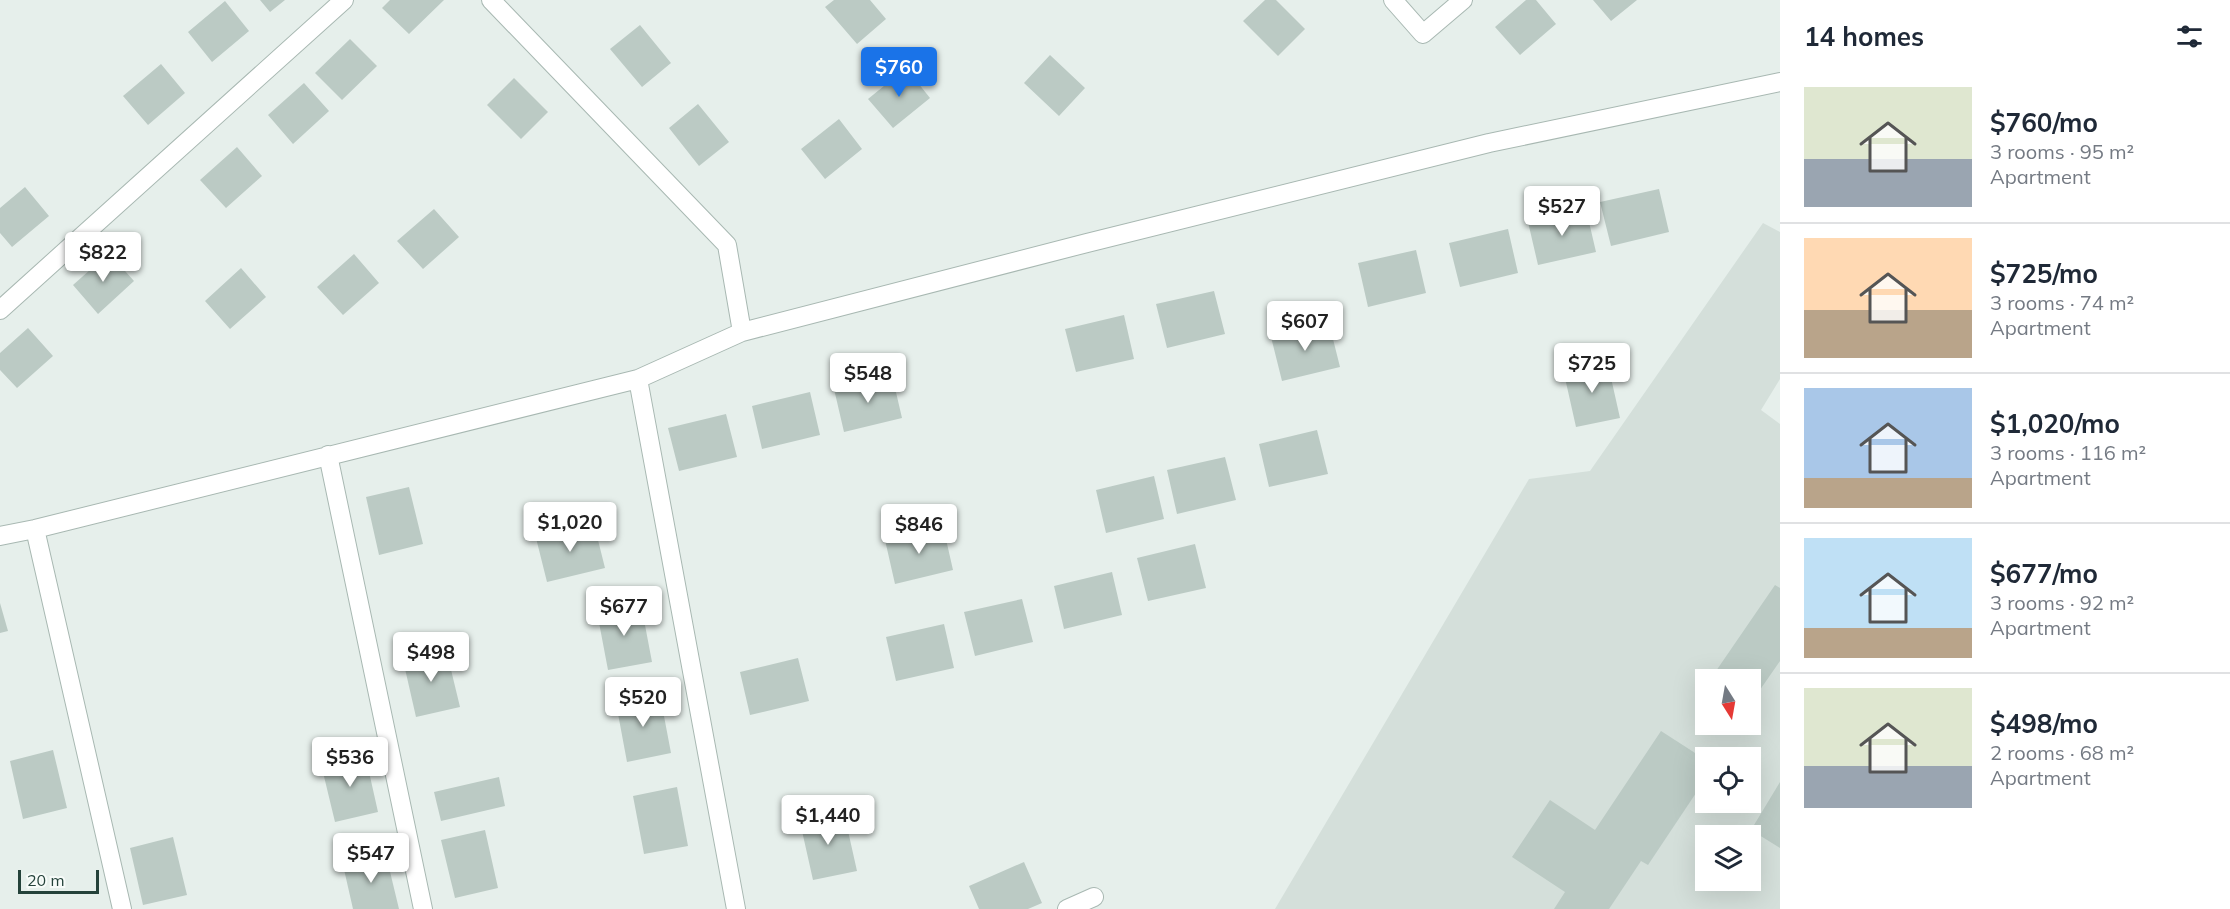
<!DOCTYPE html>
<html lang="en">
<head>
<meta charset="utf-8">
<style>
	body { margin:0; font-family:Mulish,sans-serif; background:#f2f2f3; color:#1f2937; height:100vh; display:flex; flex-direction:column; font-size:22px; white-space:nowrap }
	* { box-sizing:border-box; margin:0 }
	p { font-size:20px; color:#747a83 }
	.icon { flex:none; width:33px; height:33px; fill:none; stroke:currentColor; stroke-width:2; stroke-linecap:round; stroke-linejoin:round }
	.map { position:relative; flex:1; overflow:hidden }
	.drawer { display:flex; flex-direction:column; background:#fff; width:450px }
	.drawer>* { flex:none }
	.needle { width:39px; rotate:169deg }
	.controls { position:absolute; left:1695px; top:669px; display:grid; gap:12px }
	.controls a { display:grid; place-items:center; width:66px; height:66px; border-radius:0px; background:#fff; box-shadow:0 6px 24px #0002; font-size:30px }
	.scale { position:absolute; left:18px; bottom:15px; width:81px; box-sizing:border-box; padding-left:6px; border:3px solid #24423a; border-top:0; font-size:16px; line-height:21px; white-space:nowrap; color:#24423a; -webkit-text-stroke:4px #f7fbf9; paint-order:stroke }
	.price { position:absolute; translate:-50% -51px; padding:0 14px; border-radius:6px; background:#fff; color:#222; font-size:20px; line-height:39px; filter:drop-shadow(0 2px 3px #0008) }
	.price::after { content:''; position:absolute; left:50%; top:36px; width:18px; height:14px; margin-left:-9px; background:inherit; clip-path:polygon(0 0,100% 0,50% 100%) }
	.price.selected { background:#1a73e8; color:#fff }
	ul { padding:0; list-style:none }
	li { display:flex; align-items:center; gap:18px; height:150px; padding:0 24px }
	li+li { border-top:2px solid #e0e1e3 }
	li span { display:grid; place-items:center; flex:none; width:168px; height:120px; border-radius:0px; color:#555 }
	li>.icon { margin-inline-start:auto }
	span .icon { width:72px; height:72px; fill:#fffc; stroke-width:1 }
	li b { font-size:26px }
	h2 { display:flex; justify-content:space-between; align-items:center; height:72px; padding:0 24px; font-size:26px }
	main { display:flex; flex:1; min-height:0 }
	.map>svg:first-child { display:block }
	.built { fill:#d4dfda; fill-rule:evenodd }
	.building { fill:#bbcac4 }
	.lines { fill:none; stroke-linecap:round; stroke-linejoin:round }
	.minor-casing { stroke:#a8b8b2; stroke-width:20 }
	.minor { stroke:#fff; stroke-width:18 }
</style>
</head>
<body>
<main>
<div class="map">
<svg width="1780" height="909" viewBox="0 0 1780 909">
	<rect width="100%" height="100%" fill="#e6efeb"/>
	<!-- built -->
	<path class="built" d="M1763,223L1780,232V379L1761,410L1780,424V909H1275L1529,479L1590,471ZM1706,680H1750V724H1706ZM1706,758H1750V802H1706ZM1706,836H1750V880H1706Z"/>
	<!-- building -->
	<path class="building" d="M260,0H285L270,12Z
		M390,0H444L409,34L382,8Z
		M834,0H870L886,19L857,44L825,7Z
		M1265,0H1276L1305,29L1278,56L1243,21Z
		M1526,0H1536L1556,24L1520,55L1495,27Z
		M1593,0H1637L1611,21Z
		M225,1L249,31L212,62L188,32Z
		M640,25L671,63L642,87L610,49Z
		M350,39L377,66L342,100L315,73Z
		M1050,55L1085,88L1059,116L1024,83Z
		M161,64L185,93L148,125L123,96Z
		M906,68L930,98L893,128L868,99Z
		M514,78L548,112L521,139L487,105Z
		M304,83L329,111L293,144L268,115Z
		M698,104L729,142L699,166L669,128Z
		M839,119L862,149L825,179L801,149Z
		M237,147L262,176L226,208L200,180Z
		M25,187L49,216L12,247L0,233V208Z
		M1659,189L1669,232L1611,246L1600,202Z
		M434,209L459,237L423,269L397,241Z
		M1586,209L1596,252L1538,265L1528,222Z
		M1508,229L1518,273L1460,287L1449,243Z
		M1416,250L1426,293L1368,307L1358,263Z
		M109,253L134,281L98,314L73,285Z
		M354,254L379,283L343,315L317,287Z
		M241,268L266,297L230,329L205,301Z
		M1214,291L1225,334L1167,348L1156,304Z
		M1124,315L1134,359L1076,372L1065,329Z
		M1329,323L1340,367L1282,381L1271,337Z
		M28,328L53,356L17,388L0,370V353Z
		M1607,360L1620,418L1576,427L1563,369Z
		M892,375L902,418L844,432L834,389Z
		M810,392L820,435L762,449L752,406Z
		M726,414L737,457L679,471L668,428Z
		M1317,430L1328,474L1269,487L1259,444Z
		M1225,457L1236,500L1177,514L1167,470Z
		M1154,476L1164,519L1106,533L1096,490Z
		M409,487L423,544L379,555L366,497Z
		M594,524L605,568L547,582L536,538Z
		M943,526L953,570L895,584L885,540Z
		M1195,544L1206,588L1148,601L1137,558Z
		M1112,572L1122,615L1064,629L1054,586Z
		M1775,585L1780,588V661L1755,697L1750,694V680H1729L1716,671Z
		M1022,599L1033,642L975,656L964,612Z
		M0,603L8,631L0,633Z
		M641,604L652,662L608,670L597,612Z
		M944,624L954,668L896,681L886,637Z
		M446,649L460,707L416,717L403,660Z
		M798,658L809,701L750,715L740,672Z
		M660,695L671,753L627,762L616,703Z
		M1661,731L1706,760V778L1648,865L1641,861L1609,909H1554L1565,892L1512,857L1550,800L1595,830Z
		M53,750L67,808L23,819L10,761Z
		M365,754L378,812L335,822L321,764Z
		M499,777L505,806L441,821L434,792Z
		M1780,782V848L1751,830Z
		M677,787L688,846L644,854L633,796Z
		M844,813L857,871L813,880L800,822Z
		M485,830L498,888L455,898L441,840Z
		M173,837L187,895L143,905L130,848Z
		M386,855L399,909H353L343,865Z
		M1024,862L1042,903L1028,909H979L969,886Z"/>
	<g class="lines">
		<defs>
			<path id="minor" d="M491,0L727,245L742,332
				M1393,0L1423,34L1463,0
				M0,310L344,0
				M638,379L736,909
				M328,455L423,909
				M35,529L122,909
				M0,536L35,529L638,379L742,332L1087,243L1489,143L1780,82
				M1067,909L1094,897"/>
		</defs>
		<!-- minor casing -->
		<use href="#minor" class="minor-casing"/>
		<!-- minor -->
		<use href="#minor" class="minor"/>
	</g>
</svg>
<div class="controls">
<a><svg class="needle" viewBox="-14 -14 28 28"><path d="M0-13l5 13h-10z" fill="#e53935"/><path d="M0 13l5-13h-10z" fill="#747a83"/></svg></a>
<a><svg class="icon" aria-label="locate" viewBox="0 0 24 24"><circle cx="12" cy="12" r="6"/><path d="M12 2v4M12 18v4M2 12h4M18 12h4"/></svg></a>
<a><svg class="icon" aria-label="layers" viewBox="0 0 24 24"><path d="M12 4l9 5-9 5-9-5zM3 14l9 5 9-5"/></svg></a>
</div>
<div class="scale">20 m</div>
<b class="price selected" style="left:899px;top:98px">$760</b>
<b class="price" style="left:1562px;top:237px">$527</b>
<b class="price" style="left:103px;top:283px">$822</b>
<b class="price" style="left:1305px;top:352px">$607</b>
<b class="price" style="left:1592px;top:394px">$725</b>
<b class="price" style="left:868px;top:404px">$548</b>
<b class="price" style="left:570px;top:553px">$1,020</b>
<b class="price" style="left:919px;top:555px">$846</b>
<b class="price" style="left:624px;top:637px">$677</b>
<b class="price" style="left:431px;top:683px">$498</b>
<b class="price" style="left:643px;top:728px">$520</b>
<b class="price" style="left:350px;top:788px">$536</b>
<b class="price" style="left:828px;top:846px">$1,440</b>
<b class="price" style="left:371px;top:884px">$547</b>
</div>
<section class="drawer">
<h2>14 homes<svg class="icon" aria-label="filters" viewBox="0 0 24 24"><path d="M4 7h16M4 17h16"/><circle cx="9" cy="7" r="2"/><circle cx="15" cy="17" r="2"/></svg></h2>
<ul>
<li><span style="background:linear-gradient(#dfe7d0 60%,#9aa5b1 0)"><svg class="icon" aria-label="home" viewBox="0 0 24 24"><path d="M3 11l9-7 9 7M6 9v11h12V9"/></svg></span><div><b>$760/mo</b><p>3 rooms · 95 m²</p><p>Apartment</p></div></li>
<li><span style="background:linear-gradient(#ffd9b3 60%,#b9a48a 0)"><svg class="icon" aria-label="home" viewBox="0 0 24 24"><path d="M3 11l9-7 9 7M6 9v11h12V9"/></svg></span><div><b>$725/mo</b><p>3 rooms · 74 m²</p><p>Apartment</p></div></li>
<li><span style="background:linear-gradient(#a9c7e8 75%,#b9a48a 0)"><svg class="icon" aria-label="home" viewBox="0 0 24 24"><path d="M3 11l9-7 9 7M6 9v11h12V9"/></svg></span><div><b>$1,020/mo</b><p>3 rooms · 116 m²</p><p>Apartment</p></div></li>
<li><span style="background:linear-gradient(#bfe0f5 75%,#b9a48a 0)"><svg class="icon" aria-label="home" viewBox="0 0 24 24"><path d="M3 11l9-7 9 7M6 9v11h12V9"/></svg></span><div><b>$677/mo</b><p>3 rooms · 92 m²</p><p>Apartment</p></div></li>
<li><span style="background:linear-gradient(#dfe7d0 65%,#9aa5b1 0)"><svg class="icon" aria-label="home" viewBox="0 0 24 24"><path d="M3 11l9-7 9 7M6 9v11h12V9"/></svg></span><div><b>$498/mo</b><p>2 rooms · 68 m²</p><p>Apartment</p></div></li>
</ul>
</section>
</main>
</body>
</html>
